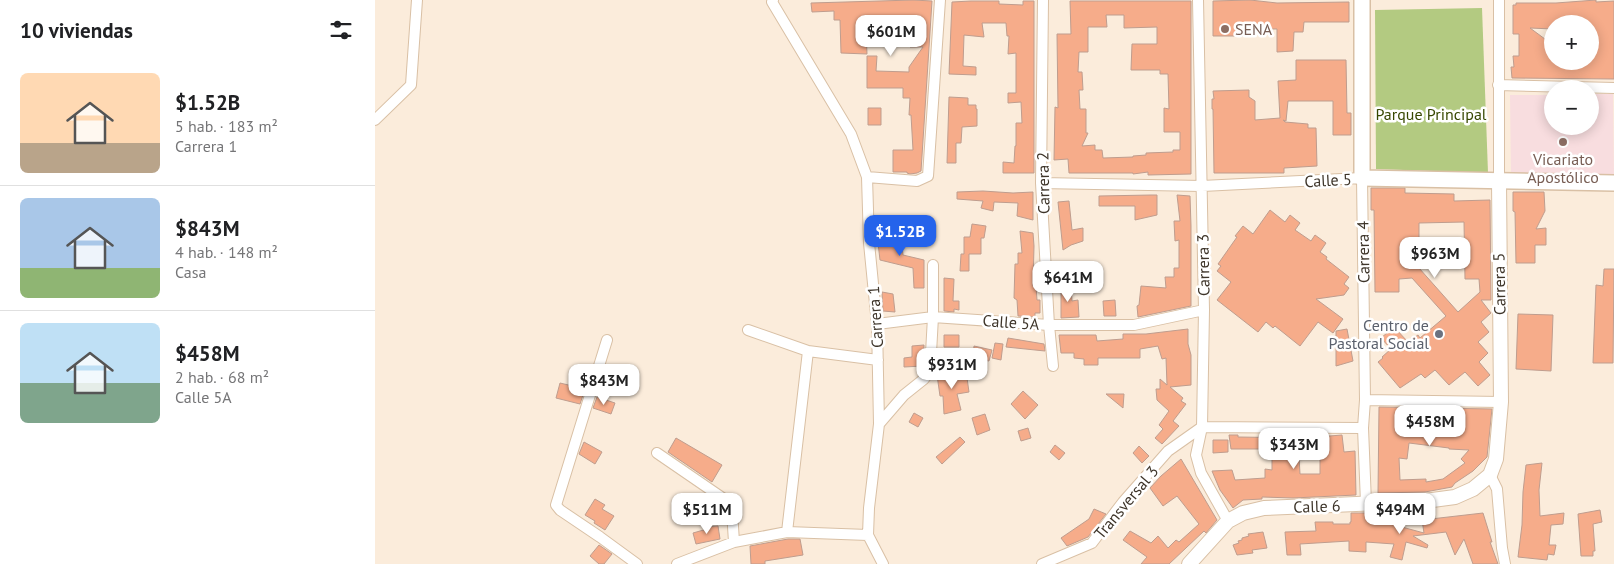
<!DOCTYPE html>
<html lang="es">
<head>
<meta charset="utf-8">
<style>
	body { margin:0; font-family:"PT Sans",sans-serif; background:#f2f2f2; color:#202124; height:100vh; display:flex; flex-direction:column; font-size:19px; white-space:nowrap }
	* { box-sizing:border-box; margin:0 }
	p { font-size:16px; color:#757577 }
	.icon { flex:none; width:28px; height:28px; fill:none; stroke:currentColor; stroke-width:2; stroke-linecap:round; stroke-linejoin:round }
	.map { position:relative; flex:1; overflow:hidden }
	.side { display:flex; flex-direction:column; background:#fff; width:375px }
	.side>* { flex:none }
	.controls { position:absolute; left:1169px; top:15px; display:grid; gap:10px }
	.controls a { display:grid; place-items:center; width:55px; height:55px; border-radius:50%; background:#fff; box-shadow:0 2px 12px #0003; font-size:25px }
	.price { position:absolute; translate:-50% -42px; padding:0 11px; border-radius:10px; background:#fff; color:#222; font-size:16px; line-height:32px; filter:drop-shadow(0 1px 2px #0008) }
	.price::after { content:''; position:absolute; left:50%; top:30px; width:15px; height:11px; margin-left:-8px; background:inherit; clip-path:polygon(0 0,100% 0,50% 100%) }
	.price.selected { background:#2563eb; color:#fff }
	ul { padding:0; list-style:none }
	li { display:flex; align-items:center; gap:15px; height:125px; padding:0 20px }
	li+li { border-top:1px solid #e0e0e0 }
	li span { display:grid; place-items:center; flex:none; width:140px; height:100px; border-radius:8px; color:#555 }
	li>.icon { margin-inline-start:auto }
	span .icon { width:60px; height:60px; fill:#fffc; stroke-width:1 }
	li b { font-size:21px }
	h2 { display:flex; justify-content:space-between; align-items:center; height:60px; padding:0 20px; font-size:21px }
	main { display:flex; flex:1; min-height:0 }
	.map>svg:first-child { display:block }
	.education { fill:#f8dddf }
	.green { fill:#b3ca81 }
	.building { fill:#f6ac8a; stroke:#bf9d8e; fill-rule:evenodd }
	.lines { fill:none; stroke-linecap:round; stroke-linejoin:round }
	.minor-casing { stroke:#d9c0a5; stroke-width:12 }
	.secondary-casing { stroke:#d9c0a5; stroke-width:16 }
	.primary-casing { stroke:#d9c0a5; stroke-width:18 }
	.minor { stroke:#fff; stroke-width:10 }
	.secondary { stroke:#fff; stroke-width:14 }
	.primary { stroke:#fff; stroke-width:15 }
	.education-dot { fill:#8d6e63; stroke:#fff; stroke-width:2 }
	.worship-dot { fill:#6b7280; stroke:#fff; stroke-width:2 }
	.labels { text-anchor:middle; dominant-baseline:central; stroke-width:5; stroke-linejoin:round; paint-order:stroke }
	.education-label { font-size:16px; fill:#785e54; stroke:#fff; text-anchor:start }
	.park-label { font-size:16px; fill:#374700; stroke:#fff }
	.street-label { font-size:16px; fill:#3e352a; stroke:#fff }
	.worship-label { font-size:16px; fill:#5b616d; stroke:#fff; text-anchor:end }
</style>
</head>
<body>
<main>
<section class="side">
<h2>10 viviendas<svg class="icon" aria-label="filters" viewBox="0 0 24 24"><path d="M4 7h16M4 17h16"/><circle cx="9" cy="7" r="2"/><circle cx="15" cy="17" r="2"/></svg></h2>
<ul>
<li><span style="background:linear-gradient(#ffd9b3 70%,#b9a48a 0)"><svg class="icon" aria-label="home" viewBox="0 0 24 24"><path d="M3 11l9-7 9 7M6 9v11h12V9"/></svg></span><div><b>$1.52B</b><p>5 hab. · 183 m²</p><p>Carrera 1</p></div></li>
<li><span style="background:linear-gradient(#a9c7e8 70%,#8fb573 0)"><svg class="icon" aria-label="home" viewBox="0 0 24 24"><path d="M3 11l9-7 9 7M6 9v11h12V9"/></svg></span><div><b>$843M</b><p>4 hab. · 148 m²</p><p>Casa</p></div></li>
<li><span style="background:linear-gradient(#bfe0f5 60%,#7fa58c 0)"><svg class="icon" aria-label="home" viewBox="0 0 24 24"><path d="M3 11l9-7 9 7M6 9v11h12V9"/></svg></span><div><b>$458M</b><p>2 hab. · 68 m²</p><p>Calle 5A</p></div></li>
</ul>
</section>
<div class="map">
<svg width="1239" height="564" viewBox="0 0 1239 564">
	<rect width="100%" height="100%" fill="#fbecdb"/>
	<!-- education -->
	<path class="education" d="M1215,94H1238L1239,178L1136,174L1135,95H1177L1178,126H1215Z"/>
	<!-- green -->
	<path class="green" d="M1107,8L1113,173L1001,169L1000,10Z"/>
	<!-- building -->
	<path class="building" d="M538,0L557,1L546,171L542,173L535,174L532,173V172H518V150H538L536,115H534L535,98H528V88H492V56H502L501,71L534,72V67L548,47H535V34L520,35V31L516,32V28L491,29L492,54L466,53L465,20H459V11L437,12L436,3Z
		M875,0L902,3L974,2V22H929L928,32H919L918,51L902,52V29H879V33H871V36H838V1Z
		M1221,0V2L1239,1V79L1137,78L1136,67H1139L1138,56H1144V34H1138V5H1141V3H1181ZM1178,24H1215V61H1178V53H1174V42L1155,28L1178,29Z
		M596,1H624V4L648,5V1H659V173H628V162L639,163L640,146H641V123H647L646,102L633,103V93H641V53L633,54L634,36H632L631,23H607L609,37L589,35L588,66L601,67V75L574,74L577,2Z
		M695,1H816V174L773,175V172L758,174V173H694L693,159L679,160L680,107L683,108L682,34H696ZM731,15H749V28L782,27V44H757L756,70H785V74H793L794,109L789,108V132H805V150H798V152L771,153V155L758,156V157L728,158L727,150H720V145L707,146L713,133H711V109H705L704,90H708L707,72H703L704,52H713V27H732Z
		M921,60H971L972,113H976V135H958V101H913L911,121L908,120L910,122L933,124V128H941L942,166L909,168V173H839L838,109H837V99H839L838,91L874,90V97L880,101V120L905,118L903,81L921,80Z
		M574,97L593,98V105H601V109H602V126L587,127L586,143H581V163H572Z
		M493,108H506V125H493Z
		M996,188H1030V193L1079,194V201L1115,200L1116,300H1106L1116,313L1106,322L1114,332L1103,342L1113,353L1104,362L1115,375L1103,386L1090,372L1074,385L1060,370L1050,378L1046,374L1025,388L1003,362L1008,358L1007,357L1016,349L1006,338L1019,327L1033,342L1043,335L1045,338L1071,316L1037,278L1024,279V292H1000L999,210H996ZM1089,222L1090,279H1104L1105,292L1083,312L1044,268V223Z
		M608,191L638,193L658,192V220L642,216L643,203L619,202L618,211L606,208L608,201L582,199V192Z
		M1138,192H1169L1170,211L1161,229L1171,228V245H1160V263H1141L1140,212L1138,211Z
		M776,195H782V215L760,220V206H724V196Z
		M802,195L815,196L816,226V306L763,317L762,306L764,305L766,286L791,288L790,277H799V268H804V240L800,241L799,221H805Z
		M694,201L697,230L708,228V241L696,245L688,250L683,202Z
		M895,210L910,222L915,215L925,223L920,230L936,241L940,235L951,243L945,252L952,257L951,259L974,277L969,284L974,288L969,295L941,299L968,319L958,333L943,322L925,346L900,326L898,328L891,322L883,332L842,300L856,282L842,271L846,266L843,264L862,237L860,236L868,226L878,234Z
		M597,224L611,226L609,238H606V254H594V271H585L586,254H589V237H595Z
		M645,231L658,233L659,246L658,286H661L662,300H665V313H660V317L643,316L642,300L639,298L640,264H643V253H647Z
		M502,234L526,235L528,255L549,260V288H539L538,268L505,260Z
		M1229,269H1239L1238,363H1218L1221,285L1228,286Z
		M569,278L579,279L578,301H584V310L579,309V312L569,311Z
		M696,284L697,301L703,300L704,317L686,318V285Z
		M507,292L518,294L520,312L508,311Z
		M740,300L741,316H729L728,301Z
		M1143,314L1178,315L1176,371L1141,369Z
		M813,329V344L816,355V385L795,387L808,398L806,401L811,404L798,421L804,426L787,444L780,438L788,429L784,425L794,411L782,400L781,389H785V379L792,385L791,358L787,359L783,346L765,349V358H723V365H709V359L699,358V353H686L684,335H721L722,341L748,339V334H771Z
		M972,329L978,361L961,366V331Z
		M569,335H584V347H569Z
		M633,338L669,344L670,351L631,347Z
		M620,343L628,344L626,360L617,358Z
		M549,345L548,366L529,367V358L537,357V346Z
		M599,346L617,350L614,361L598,358Z
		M591,371L594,392L582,394L586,410L569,414L568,396H565L562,375Z
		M185,383L210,389L205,404L181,398Z
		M648,391L663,405L650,419L636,404Z
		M731,394H749L748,408Z
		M222,397L240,403L236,414L218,408Z
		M1004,407L1117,409L1112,457L1098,471L1080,483L1077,487L1050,492L1003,493ZM1034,443L1074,448V449L1094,450L1086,459L1090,463L1068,479L1051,482V479L1025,480L1024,458L1032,459Z
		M539,413L548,418L543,427L534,422Z
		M610,414L615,430L602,435L597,418Z
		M653,428L656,438L646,441L643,431Z
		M854,435H863V437L930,438L967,435L969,452L980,451L981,495L918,498L887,497V499L868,500L858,508L845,490L837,471L857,470L860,480L890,478V469L897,470V451H885V449H856ZM945,455V474H925L924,457Z
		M585,437L590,442L567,464L561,457Z
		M301,438L347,465L337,482L293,452Z
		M838,440H853V452L838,453Z
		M209,442L227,452L220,464L204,454Z
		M680,445L690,453L684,460L675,452Z
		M764,446L774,456L767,463L758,453Z
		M806,459L842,520L831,533L829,531L794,564H766L772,557L748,540L755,531L776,543L783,536L793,548L801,540L804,542L824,524L802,496L788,506L775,488L786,476Z
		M1167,463L1164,490L1165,516L1189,513L1188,524L1176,525L1174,545H1181L1179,555L1173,554L1172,560L1143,557L1147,525L1148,492L1151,465Z
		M220,499L230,505L227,509L239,516L230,530L219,523L220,521L210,515Z
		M719,509L731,514L713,537L692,546L686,538L714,519Z
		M1225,510L1227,522L1218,524L1220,551H1218V556H1206L1203,514Z
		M976,513H992V516H1026L1023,526L1049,533L1047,520L1108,513L1117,542H1115L1123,564H1098L1089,539L1080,555L1071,532L1038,536L1053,545L1052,548L1031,542L1027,560L1015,557L1019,544L991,542V552L974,551V541L925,544L926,555H912L910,532L941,531L940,522H958V524H975V522H976Z
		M343,526L345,539L321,544L318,533L332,529V527Z
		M888,532L892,548L877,550L878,553L862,555L858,545L864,543L863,541L867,540V538L874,536L873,534Z
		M413,539H425L428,555L390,561V564H376L375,546Z
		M224,545L237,554L229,564H224L215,556Z"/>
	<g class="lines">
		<defs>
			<path id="minor" d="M398,0L397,2L476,134L492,177L494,243L502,324L504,424L494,508L493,535L508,564
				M668,0L666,183L674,325L678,366
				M823,0L829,310L827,427L821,455L826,473L853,521
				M1123,85L1239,88
				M0,120L36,85L42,0
				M492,177L542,181L553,176L565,0
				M1124,181V0
				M666,183L827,186L987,178L990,400L988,428L991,503
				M502,324L558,317L674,325H759L829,310
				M373,330L433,351L503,360
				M232,340L181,505L185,510L225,537L262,564
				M990,400L1126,402
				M504,424L529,395L549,379L555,371L558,317V265
				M282,453L352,501L357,511L359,542
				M1115,475L1122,489L1127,548L1130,564
				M412,532L433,351
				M302,564L359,542L412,532L493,535
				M667,564L717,543L748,502L793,451L827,427L988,428"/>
			<path id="secondary" d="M814,564L853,521L868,513L889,508L1050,501L1080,497L1098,489L1115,475L1121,459L1126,402L1124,181"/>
			<path id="primary" d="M987,0V178L1239,183"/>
		</defs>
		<!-- minor casing -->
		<use href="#minor" class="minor-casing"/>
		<!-- secondary casing -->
		<use href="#secondary" class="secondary-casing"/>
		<!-- primary casing -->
		<use href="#primary" class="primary-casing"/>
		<!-- minor -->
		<use href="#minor" class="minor"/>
		<!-- secondary -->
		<use href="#secondary" class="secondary"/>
		<!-- primary -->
		<use href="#primary" class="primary"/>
	</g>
	<!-- markers -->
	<g class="education-dot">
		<circle cx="850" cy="29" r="5"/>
		<circle cx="1188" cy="142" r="5"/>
	</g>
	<circle class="worship-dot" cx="1064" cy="334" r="5"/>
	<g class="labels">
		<!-- education labels -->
		<g class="education-label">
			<text x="860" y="29">SENA</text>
			<text x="1188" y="159" text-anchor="middle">Vicariato<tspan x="1188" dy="18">Apostólico</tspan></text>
		</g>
		<!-- park labels -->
		<g class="park-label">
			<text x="1056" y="114">Parque Principal</text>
		</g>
		<!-- street labels -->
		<g class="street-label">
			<text transform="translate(953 180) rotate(-3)">Calle 5</text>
			<text transform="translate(668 183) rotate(-91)">Carrera 2</text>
			<text transform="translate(988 252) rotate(-91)">Carrera 4</text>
			<text transform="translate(828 265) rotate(-91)">Carrera 3</text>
			<text transform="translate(1124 284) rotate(-91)">Carrera 5</text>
			<text transform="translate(500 317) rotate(-94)">Carrera 1</text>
			<text transform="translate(636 322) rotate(4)">Calle 5A</text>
			<text transform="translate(751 502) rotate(-50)">Transversal 3</text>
			<text transform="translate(942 506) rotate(-2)">Calle 6</text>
		</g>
		<!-- worship labels -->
		<g class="worship-label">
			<text x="1054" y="325">Centro de<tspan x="1054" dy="18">Pastoral Social</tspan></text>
		</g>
	</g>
</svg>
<div class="controls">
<a>+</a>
<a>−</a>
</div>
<b class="price" style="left:516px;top:57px">$601M</b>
<b class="price selected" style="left:525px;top:257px">$1.52B</b>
<b class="price" style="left:1060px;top:279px">$963M</b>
<b class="price" style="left:693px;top:303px">$641M</b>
<b class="price" style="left:577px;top:390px">$931M</b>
<b class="price" style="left:229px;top:406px">$843M</b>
<b class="price" style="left:1055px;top:447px">$458M</b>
<b class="price" style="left:919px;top:470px">$343M</b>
<b class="price" style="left:332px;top:535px">$511M</b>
<b class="price" style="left:1025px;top:535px">$494M</b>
</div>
</main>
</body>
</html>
